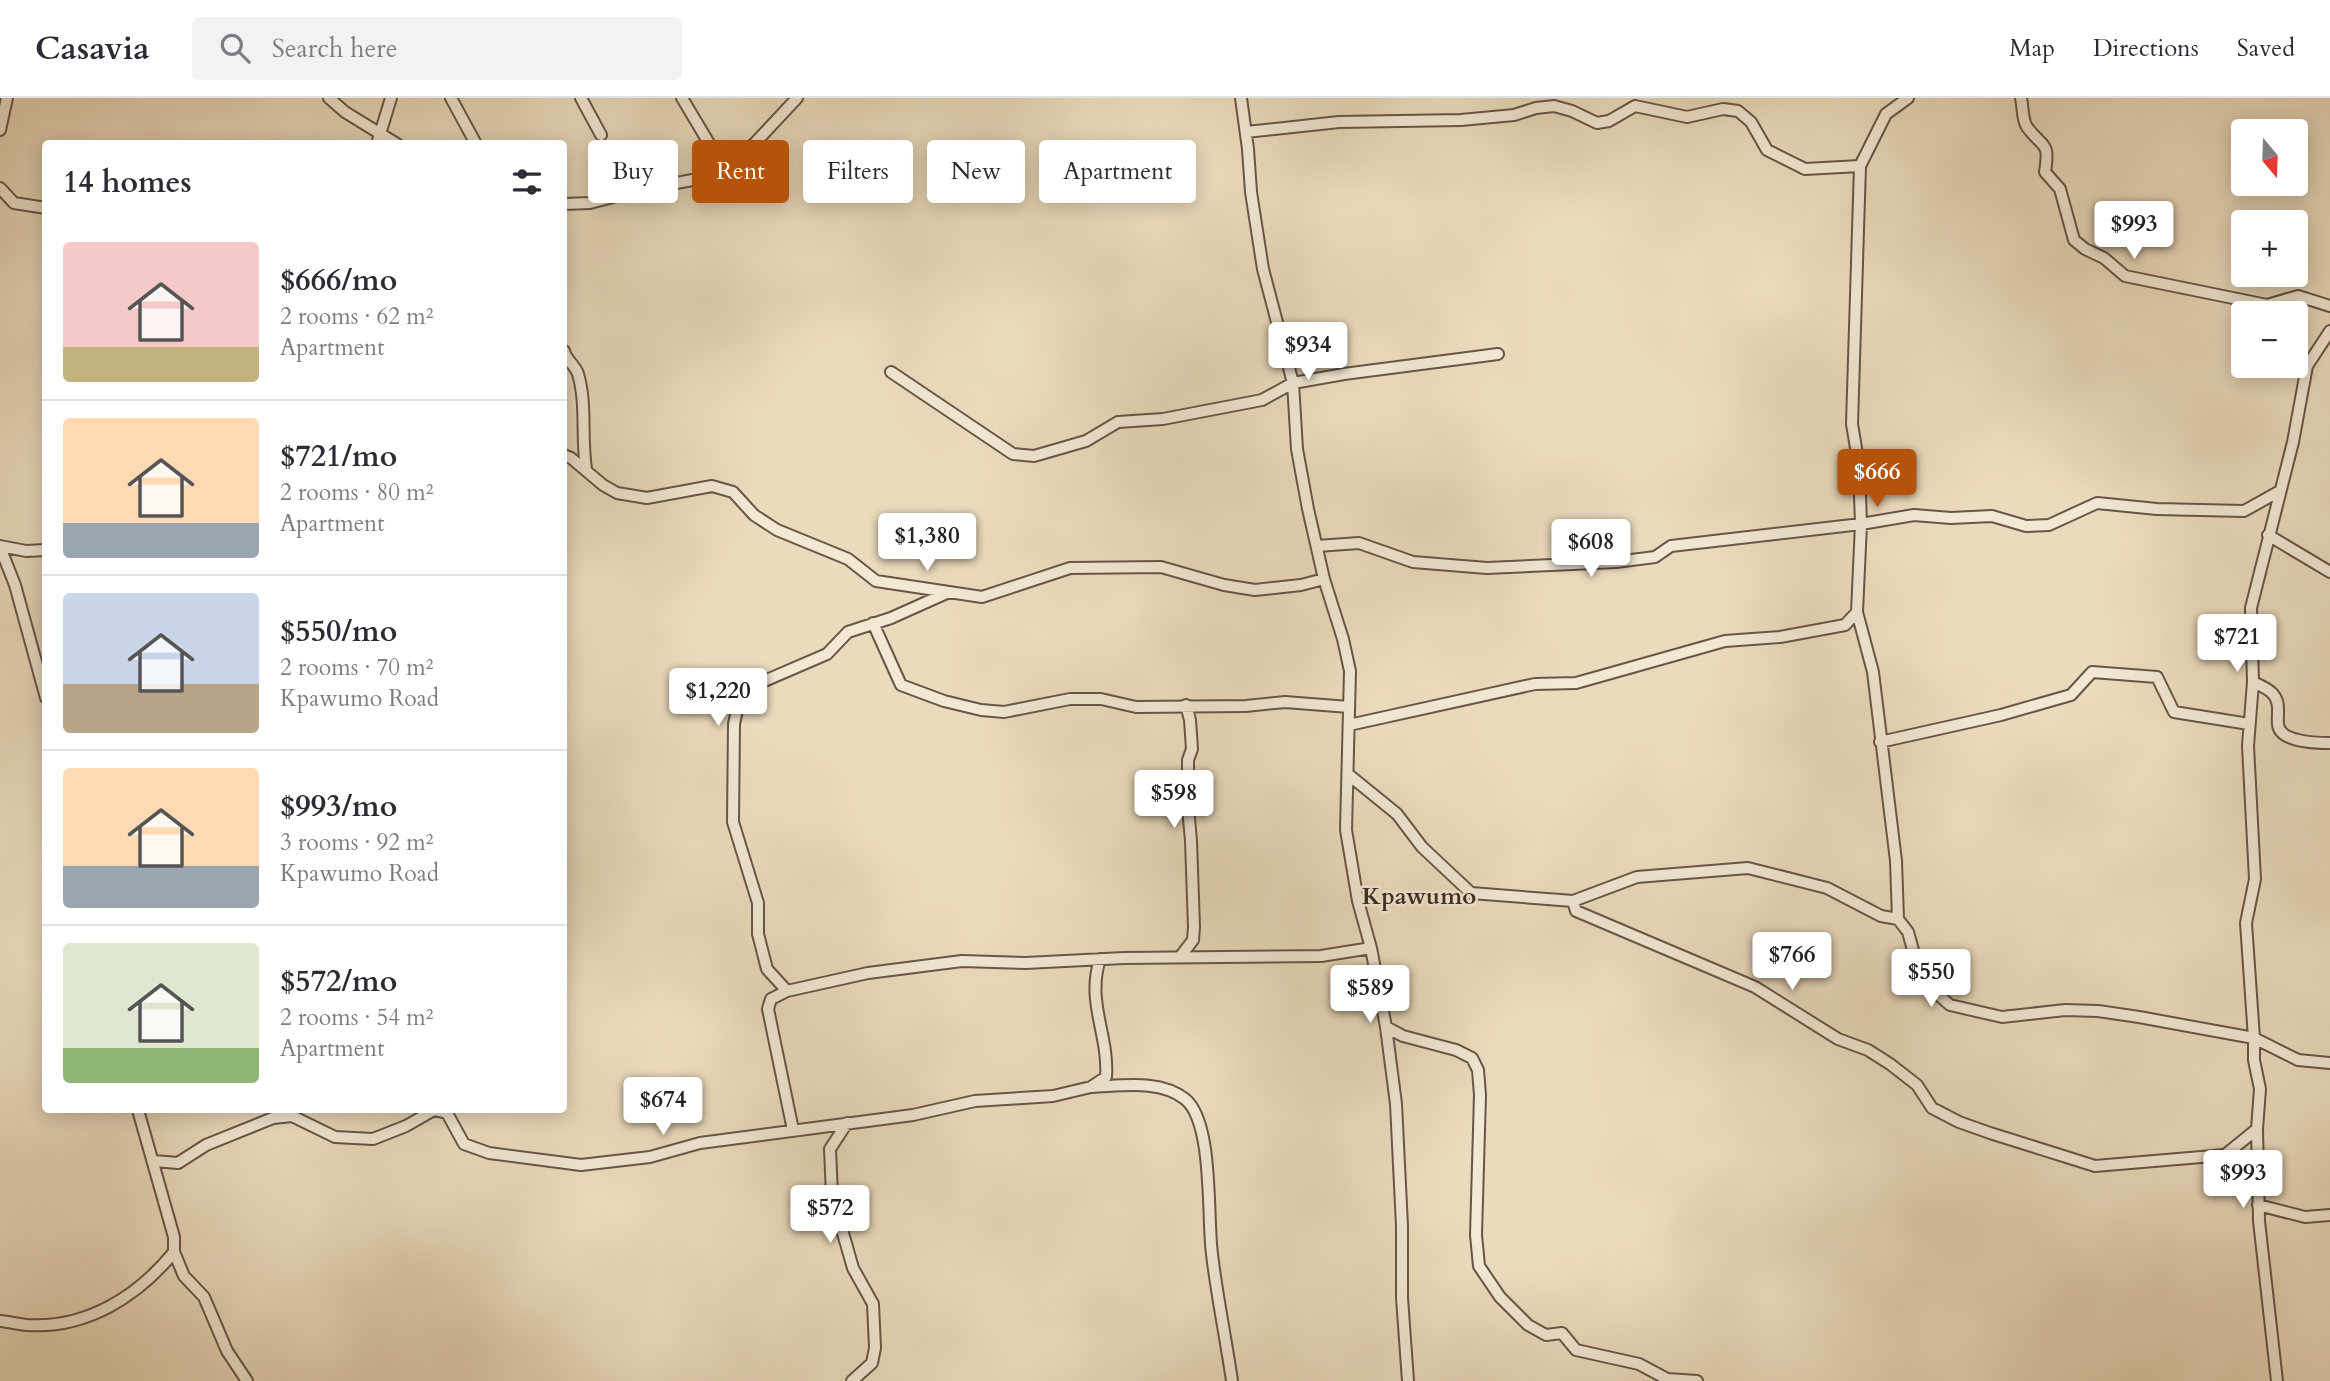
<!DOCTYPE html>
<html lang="en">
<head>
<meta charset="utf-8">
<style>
	body { margin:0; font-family:Cardo,serif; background:#f2f2f3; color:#2b2b33; height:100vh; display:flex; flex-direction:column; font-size:26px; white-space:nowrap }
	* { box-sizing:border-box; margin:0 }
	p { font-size:23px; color:#7c7c81 }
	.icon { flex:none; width:38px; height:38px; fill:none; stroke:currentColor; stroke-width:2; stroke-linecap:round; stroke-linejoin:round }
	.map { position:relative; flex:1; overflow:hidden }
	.sheet { position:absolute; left:42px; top:42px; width:525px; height:973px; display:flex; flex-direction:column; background:#fff; border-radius:7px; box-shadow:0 4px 18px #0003 }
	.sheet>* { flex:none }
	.guide { position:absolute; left:588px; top:42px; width:665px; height:63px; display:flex; gap:14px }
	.needle { width:46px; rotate:161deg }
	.fabs { position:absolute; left:2231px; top:21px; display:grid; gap:14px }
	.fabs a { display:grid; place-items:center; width:77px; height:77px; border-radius:7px; background:#fff; box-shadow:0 4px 18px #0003; font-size:35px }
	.price { position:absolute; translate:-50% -60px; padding:0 16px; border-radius:7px; background:#fff; color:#222; font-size:23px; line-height:46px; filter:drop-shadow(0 2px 4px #0008) }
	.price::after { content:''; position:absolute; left:50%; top:42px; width:21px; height:16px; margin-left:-10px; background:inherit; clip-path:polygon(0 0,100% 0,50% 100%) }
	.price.on { background:#b45309; color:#fff }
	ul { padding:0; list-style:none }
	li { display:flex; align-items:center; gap:21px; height:175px; padding:0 21px }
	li+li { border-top:2px solid #e1e1e2 }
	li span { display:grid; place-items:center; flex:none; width:196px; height:140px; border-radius:7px; color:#555 }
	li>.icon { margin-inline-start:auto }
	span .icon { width:84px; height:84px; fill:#fffc; stroke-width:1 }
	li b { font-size:30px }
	h2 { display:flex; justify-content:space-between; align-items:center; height:84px; padding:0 21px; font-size:30px }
	.chip { padding:0 24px; border-radius:7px; background:#fff; box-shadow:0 4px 18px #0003; font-size:24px; line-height:63px }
	.chip.on { background:#b45309; color:#fff }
	header { display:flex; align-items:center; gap:42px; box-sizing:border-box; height:98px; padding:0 35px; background:#fff; border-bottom:2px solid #e1e1e2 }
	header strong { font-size:33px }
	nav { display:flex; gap:38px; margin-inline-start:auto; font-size:24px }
	.search { width:490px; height:63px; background:#f2f2f3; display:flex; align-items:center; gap:18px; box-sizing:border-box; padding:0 24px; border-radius:7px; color:#7c7c81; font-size:26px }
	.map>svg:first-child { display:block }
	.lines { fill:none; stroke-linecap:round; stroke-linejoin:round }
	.minor-casing { stroke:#685649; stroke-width:14 }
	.minor { stroke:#f2e8d4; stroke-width:10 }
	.labels { text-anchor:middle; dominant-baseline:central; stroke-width:5; stroke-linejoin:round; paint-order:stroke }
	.quarter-label { font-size:24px; font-weight:bold; fill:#3d2a22; stroke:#f2e8d4 }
</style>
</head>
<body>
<header>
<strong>Casavia</strong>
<div class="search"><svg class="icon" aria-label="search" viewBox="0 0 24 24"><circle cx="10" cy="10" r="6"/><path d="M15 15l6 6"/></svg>Search here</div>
<nav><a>Map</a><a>Directions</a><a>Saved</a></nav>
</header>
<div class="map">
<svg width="2330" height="1283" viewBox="0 0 2330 1283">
	<rect width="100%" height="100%" fill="#ebdbbd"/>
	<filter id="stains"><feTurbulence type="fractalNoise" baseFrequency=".00286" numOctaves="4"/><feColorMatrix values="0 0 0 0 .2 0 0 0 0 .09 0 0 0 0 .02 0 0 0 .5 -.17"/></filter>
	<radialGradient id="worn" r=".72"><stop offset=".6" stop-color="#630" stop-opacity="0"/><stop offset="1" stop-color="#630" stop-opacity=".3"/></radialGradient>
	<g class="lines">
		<defs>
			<path id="minor" d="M329,0L345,14L397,46
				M451,0L476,46
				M581,0L601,37
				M682,0L725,72
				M1241,0L1248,51L1251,94L1263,171L1293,285L1297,351L1308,411L1324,481L1343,541L1350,573L1346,732L1358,803L1371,850L1386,929L1396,1006L1402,1128V1200L1408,1283
				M2021,0C2023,8 2022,22 2027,29C2043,51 2050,42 2045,74L2060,91L2074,142L2085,151L2104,160L2125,178L2267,207L2298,198L2330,208
				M0,32L7,0
				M1246,34L1339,24L1461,22L1514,17L1536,10L1554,8L1572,13L1597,25L1609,23L1635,8L1687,19L1723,11L1738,13L1751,24L1767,52L1805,71L1860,68
				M377,46L391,0
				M0,90L14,105L46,110
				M564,106L590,105L644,91L714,78L725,72L755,45L797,0
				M564,253C566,262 575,267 578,276C587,306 581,339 586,371
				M891,274L1013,356L1034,358L1086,343L1118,324L1163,321L1262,302L1293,285L1344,276L1498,256
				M564,357L571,360L603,387L617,395L647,400L712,388L733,394L754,417L777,432L848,461L876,483L982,499L1070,470L1161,469L1224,487L1255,492L1301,487L1324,481
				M2268,437L2330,474
				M0,448L26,453L46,452
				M1317,448L1359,445L1413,464L1487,470L1616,464L1655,459L1671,448L1861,426L1914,417L1951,420L1992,418L2026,428L2049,427L2097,405L2157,411L2244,413L2278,394
				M0,449L15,487L46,600
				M873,525L901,587L944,603L981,612L1004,614L1070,601H1101L1136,609L1246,608L1285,604L1349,609
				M2253,584C2259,587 2267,590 2272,595C2281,604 2277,615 2278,626C2279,644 2316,645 2330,645
				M1349,627L1535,586L1576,585L1725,543L1780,539L1845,527L1857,514
				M1880,644L2001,617L2071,597L2092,574L2157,579L2174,614L2249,626
				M1349,677L1397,716L1422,749L1471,795L1573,803L1576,813L1755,889L1838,941L1868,952L1890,966L1917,987L1932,1010L1959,1024L1990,1035L2095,1068L2225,1057L2257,1031
				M1573,803L1637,779L1748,770L1827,790L1881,818L1898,821L1908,834L1916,863L1935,894L1950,907L2002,919L2065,912L2098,913L2139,919L2254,940L2298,962L2330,965
				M1898,821L1896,763L1873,574L1857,514L1861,426L1859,368L1852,326L1860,68L1886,16L1908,0
				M1180,859L1193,842L1194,829L1191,743L1188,709V662L1192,651L1190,622L1186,607
				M787,893L767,871L758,836V805L733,724L734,626L740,598L762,584L827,556L848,534L891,520L949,494
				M1386,929L1403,938L1456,952L1472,960L1478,972L1480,997L1476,1137L1479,1168L1500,1199L1528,1227L1546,1237L1562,1235L1576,1252L1639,1266L1667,1281L1697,1283
				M1092,989C1121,988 1160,981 1185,1001C1214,1024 1207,1121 1212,1156C1217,1199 1226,1241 1232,1283
				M138,1012L174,1139V1154L184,1178L204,1199L227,1253L247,1283
				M847,1025L830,1051L832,1097L853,1170L873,1206L875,1250L872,1265L852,1283
				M793,1032L768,911L771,901L787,893L868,875L962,863L1026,865L1124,860L1321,858L1371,850
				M154,1063L178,1065L206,1047L273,1020L292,1018L335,1039L373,1041L406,1028L434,1012L447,1015L464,1046L489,1055L581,1067L650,1059L700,1045L913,1017L975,1003L1053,998L1091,989L1106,979C1109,936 1086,905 1100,861
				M2258,1107L2305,1119L2330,1117
				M0,1223C9,1224 18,1226 27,1227C87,1231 138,1198 174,1154
				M2277,1283L2259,1123L2257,1031L2260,991L2254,962V940L2246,825L2255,781L2248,648L2253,584L2251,510L2293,344L2307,268L2330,233"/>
		</defs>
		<!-- minor casing -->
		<use href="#minor" class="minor-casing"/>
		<!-- minor -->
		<use href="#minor" class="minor"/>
	</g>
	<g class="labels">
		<!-- quarter labels -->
		<g class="quarter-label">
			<text x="1419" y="798">Kpawumo</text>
		</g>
	</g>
	<rect width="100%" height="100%" filter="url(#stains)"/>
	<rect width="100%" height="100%" fill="url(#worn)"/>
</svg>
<div class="fabs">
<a><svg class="needle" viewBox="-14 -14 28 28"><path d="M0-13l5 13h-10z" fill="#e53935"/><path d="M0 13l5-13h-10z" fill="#7c7c81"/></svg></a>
<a>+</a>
<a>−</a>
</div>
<b class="price" style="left:2134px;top:163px">$993</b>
<b class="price" style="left:1308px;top:284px">$934</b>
<b class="price on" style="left:1877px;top:411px">$666</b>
<b class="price" style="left:927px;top:475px">$1,380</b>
<b class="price" style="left:1591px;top:481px">$608</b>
<b class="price" style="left:2237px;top:576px">$721</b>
<b class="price" style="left:718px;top:630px">$1,220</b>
<b class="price" style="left:1174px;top:732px">$598</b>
<b class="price" style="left:1792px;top:894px">$766</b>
<b class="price" style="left:1931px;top:911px">$550</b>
<b class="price" style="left:1370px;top:927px">$589</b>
<b class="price" style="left:663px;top:1039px">$674</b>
<b class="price" style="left:2243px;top:1112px">$993</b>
<b class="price" style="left:830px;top:1147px">$572</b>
<div class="guide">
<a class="chip">Buy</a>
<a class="chip on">Rent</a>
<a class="chip">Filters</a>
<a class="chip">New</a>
<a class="chip">Apartment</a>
</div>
<section class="sheet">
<h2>14 homes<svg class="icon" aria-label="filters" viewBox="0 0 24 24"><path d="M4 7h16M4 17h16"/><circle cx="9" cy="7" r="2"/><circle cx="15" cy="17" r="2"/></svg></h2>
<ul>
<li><span style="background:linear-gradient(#f6c9c9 75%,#c2b280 0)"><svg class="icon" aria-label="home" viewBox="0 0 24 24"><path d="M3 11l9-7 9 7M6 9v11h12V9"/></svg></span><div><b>$666/mo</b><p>2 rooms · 62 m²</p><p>Apartment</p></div></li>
<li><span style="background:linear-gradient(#ffd9b3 75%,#9aa5b1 0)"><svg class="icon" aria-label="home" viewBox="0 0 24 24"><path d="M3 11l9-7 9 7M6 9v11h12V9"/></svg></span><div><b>$721/mo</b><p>2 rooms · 80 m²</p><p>Apartment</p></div></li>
<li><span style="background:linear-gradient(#c9d6e8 65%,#b9a48a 0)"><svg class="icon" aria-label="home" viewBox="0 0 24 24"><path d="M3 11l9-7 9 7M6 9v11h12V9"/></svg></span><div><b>$550/mo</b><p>2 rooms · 70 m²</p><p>Kpawumo Road</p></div></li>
<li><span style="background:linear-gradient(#ffd9b3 70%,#9aa5b1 0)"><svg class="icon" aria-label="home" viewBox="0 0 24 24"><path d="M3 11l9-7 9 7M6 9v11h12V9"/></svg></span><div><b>$993/mo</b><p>3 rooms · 92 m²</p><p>Kpawumo Road</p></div></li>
<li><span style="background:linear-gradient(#dfe7d0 75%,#8fb573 0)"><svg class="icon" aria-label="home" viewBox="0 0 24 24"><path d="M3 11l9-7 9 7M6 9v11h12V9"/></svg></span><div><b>$572/mo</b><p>2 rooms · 54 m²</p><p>Apartment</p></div></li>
</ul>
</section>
</div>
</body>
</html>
